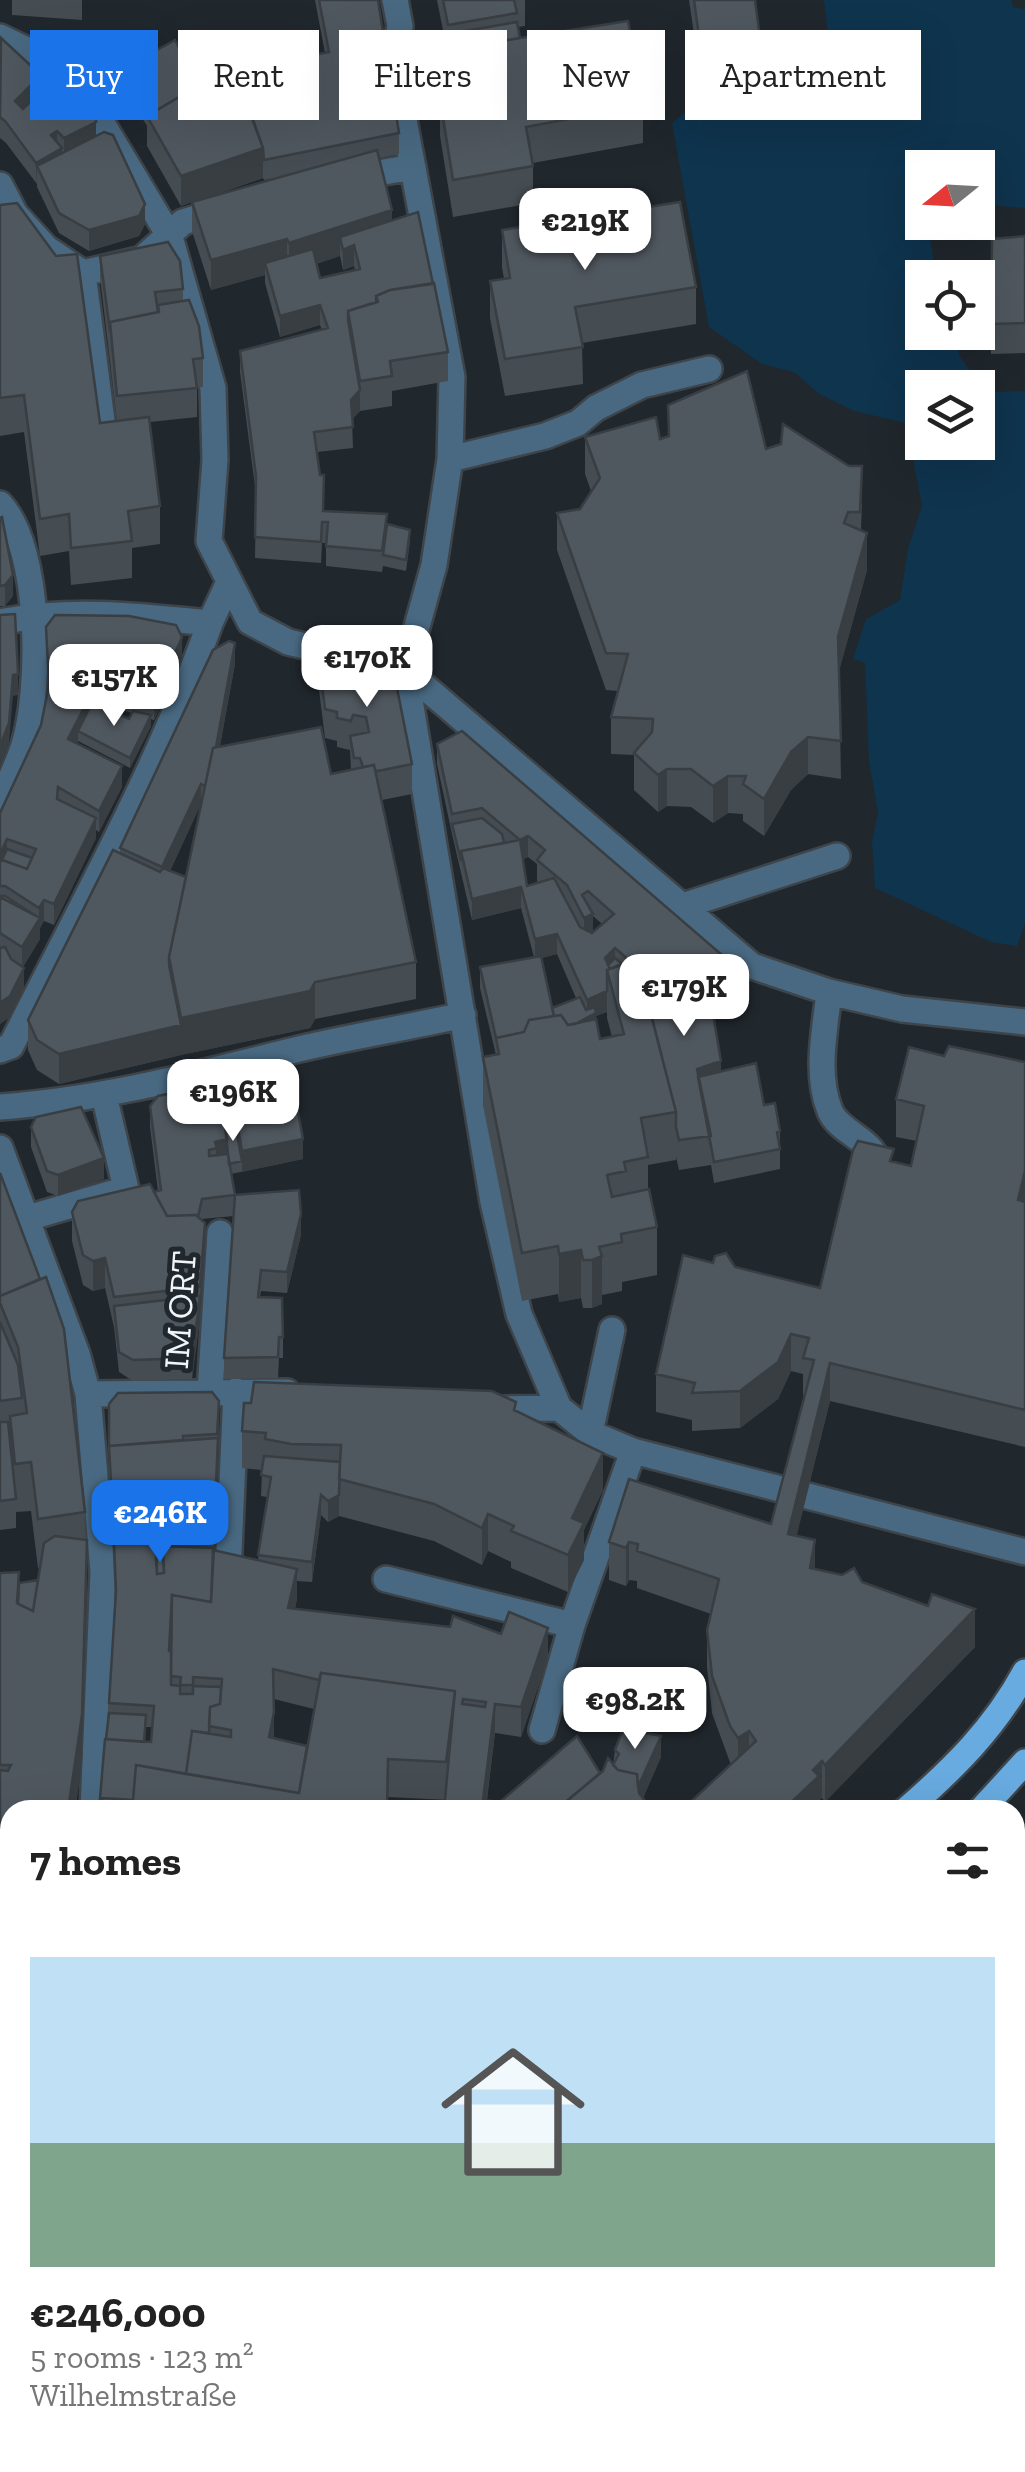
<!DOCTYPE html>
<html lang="en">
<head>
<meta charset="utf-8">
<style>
	body { margin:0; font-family:"Zilla Slab",serif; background:#f2f2f2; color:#222; height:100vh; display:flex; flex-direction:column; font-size:38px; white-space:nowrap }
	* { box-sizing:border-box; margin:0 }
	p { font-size:32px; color:#767676 }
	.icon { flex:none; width:55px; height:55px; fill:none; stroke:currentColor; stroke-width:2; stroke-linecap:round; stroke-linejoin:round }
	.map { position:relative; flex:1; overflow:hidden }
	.sheet { position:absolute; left:0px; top:1800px; width:1025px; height:672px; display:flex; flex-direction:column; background:#fff; border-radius:30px 30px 0 0; box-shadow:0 10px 40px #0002 }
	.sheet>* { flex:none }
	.guide { position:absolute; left:30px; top:30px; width:965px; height:90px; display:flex; gap:20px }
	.needle { width:65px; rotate:252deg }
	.buttons { position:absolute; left:905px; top:150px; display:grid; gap:20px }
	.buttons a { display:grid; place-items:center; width:90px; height:90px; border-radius:0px; background:#fff; box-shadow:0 10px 40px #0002; font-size:50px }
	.price { position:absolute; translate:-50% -85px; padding:0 22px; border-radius:20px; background:#fff; color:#222; font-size:32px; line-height:65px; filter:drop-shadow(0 2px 5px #0008) }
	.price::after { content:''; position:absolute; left:50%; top:60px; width:30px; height:22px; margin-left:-15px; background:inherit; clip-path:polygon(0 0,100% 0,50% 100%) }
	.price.selected { background:#1a73e8; color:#fff }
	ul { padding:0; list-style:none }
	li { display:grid; align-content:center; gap:20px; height:530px; padding:0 30px }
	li+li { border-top:2px solid #e0e0e0 }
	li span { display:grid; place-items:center; height:310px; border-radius:0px; color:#555 }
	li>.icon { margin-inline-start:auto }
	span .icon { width:180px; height:180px; fill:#fffc; stroke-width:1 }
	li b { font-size:42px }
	h2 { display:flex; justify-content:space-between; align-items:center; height:120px; padding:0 30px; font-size:42px }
	.pill { padding:0 35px; border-radius:0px; background:#fff; box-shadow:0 10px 40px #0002; font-size:35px; line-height:90px }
	.pill.selected { background:#1a73e8; color:#fff }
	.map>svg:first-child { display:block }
	.green { fill:#0f344e; fill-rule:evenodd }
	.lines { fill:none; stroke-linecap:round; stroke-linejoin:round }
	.minor-casing { stroke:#3d444a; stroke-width:30 }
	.major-casing { stroke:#3d444a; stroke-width:30 }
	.minor { stroke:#496982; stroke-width:25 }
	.major { stroke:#68abe0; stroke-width:25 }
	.wall { fill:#454c52; fill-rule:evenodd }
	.shaded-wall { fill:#383e42 }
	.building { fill:#50585f; stroke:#383e42; stroke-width:2.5; fill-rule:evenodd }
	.labels { text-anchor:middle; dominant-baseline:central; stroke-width:10; stroke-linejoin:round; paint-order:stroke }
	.street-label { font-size:35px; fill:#f0f5f9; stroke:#20272d }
</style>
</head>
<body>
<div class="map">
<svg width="1025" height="2472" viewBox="0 0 1025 2472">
	<rect width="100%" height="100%" fill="#20272d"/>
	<!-- green -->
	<path class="green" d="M824,0H1011L1013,7L1025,9V208L978,204V168H922V222L934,223L929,231L936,277L922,278V332L952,333L960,357L986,392L1025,391V923L1017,946L991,942L875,888L872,842L878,813L869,761L865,663L853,659L866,619L900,600L908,549L922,506L906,423L854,411L818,393L794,372L762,364L709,327L672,123L683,114L835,90ZM922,388H978V442H922Z
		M1025,1879V2114L1015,2118V1889Z
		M588,2463V2462L701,2463L674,2472H590Z"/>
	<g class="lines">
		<defs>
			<path id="minor" d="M395,0L400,26L393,61L452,377L450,459L434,565L405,670L493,1202L519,1314L559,1408
				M0,37L33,53L84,93L170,237L213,388L215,460L209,541L250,622L288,642L405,670L752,966L829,992L902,1009L1025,1022
				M349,178L413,167
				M0,185L15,214
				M0,216L15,214L46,248L83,273L142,259L183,222L223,210
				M83,273L105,444
				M450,459L545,436L578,423L596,408L642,385L709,369
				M0,504C42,549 41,689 24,745C18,764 8,784 0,802
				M0,622C70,608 140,616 210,623L228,584
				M686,905L837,856
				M829,992C825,1030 815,1074 830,1111C840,1135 881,1141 877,1170
				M0,1050L11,1046C80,908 158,769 210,623
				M0,1107C100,1100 194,1075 291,1051C348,1037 406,1028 463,1015
				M0,1148L77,1354L88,1394L103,1572L93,1810
				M28,1218L126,1189L104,1095
				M210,1392L220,1233
				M88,1394L287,1392
				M487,1409L559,1408L590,1433L633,1451L1025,1552
				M590,1433L612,1330
				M228,1574L236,1391
				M386,1579L572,1625
				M542,1730L572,1625L633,1451
				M0,2023L10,2028
				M1015,2366L1025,2362
				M186,2472V2462
				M734,2472L760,2462"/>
			<path id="major" d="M906,1810C953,1769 995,1728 1025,1672
				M981,1810L1025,1762
				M420,2472L423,2462
				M483,2472L484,2462"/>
		</defs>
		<!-- minor casing -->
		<use href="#minor" class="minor-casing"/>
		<!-- major casing -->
		<use href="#major" class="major-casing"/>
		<!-- minor -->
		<use href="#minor" class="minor"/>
		<!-- major -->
		<use href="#major" class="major"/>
	</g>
	<!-- wall -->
	<path class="wall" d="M12,0H82V20L12,15Z
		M315,0H378L399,133V154L379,158L392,220L433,284L448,352V381L392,391V406L360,411L352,419L353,448L317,452L324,511L387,524L410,541L406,571L383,566L382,572L326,566V543H322L321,563L255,558L256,494L240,372V351L322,330L320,325L280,337L265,283V275L211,290L192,231V202L181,206L147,146V126L125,89V68L185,59L250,111L299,99L293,80V59L325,53ZM263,178L264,180L278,178L203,199ZM340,256L343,270L354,266L355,270L320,278L316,264Z
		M437,0H525V26L518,27L520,38L643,105V143L533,163V203L453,217L440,136V99L447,98L445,88V50H447Z
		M689,0H755L761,45V74L701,81Z
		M0,39L41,91L96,113V136L145,224L139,236L89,251L59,233L37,187V184L6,143L0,138Z
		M0,205L100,423L117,421L100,277V256L183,289V301L203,358V387L197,388V417L150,422L160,506V544L132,548V578L71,585L69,551L40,556L24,432L0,436Z
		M502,230L696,287V324L582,343L583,384L505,396L490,318V281L504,279L502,267Z
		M1025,236V353L991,354L992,239Z
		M668,405L766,449L862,503L861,530L867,570L839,671L841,779L808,774L791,790L764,836L743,821V814L728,813L713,823L691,807L667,806L658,812L634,790V755L611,754V717L618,691L606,690L557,550V513L580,509L591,491L585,474V437L660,439L668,436Z
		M0,518L13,596L5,606H0Z
		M46,627L182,658L154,720L151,719V726L130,768L78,741L77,743L122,787L99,832L96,830V838L54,925L44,921L40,928V939L23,967L24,988L10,1017L0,1024V813L41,725L48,689ZM99,678H107L103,694V705L132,713L129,719L95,704Z
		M318,652L412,764V794L382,800L416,962V999L315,1019L310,1028L181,1055L59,1084L37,1070L28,1050V1020L120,854V848L235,664L220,746L331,774L351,770L350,750L337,747V741L325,738L318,682ZM201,804L186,877L170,871Z
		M437,744L722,976L708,981L721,1072L764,1105L780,1131V1169L714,1183L711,1165L679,1170L676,1157V1160L648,1165V1189L657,1227V1275L622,1282V1291L602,1295V1304L592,1308H583L581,1298L559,1302L558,1294L522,1301L483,1105V1057L496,1055L480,988V967L534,957L521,908L472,920L452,834L437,764ZM528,857L537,864V881L538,882L527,886L523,859ZM593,916L602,924L593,932ZM557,954L576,998L552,1009L541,958ZM607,1012V1018L612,1037L600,1039L596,1016Z
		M944,1056L1025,1062V1447L830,1401L796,1536L815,1569L862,1582L975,1647L825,1802L822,1798L819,1800V1810L731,1765L712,1713L707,1667V1630L711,1614L637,1588V1581L629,1580L626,1586L609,1580V1542L771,1524L805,1396L803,1395V1374L791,1371L778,1399L740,1428L692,1431V1420L656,1412V1374L713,1263L820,1288L894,1162L911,1166L917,1141L896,1137V1099Z
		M231,1089L303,1159L231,1174L235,1195L301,1235L287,1293L261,1291L260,1297L283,1337V1358H279L278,1378L224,1379V1358L234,1216L202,1219L205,1253L200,1317L192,1379L133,1381L119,1372L114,1327L105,1288L93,1291L83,1285L72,1241V1212L158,1191L150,1127V1106L225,1125L233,1124L231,1110Z
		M31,1127L104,1179L58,1196L47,1192L31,1147Z
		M0,1173L85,1512L87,1588L82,1763L75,1810H10V1993L0,1990V1573L19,1583L38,1580L40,1567L38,1568L31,1511L16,1512V1528L0,1530Z
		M109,1404L219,1422L215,1550L258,1560L267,1497L261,1496L262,1470L242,1468V1431L516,1411L603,1490L584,1530V1560L568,1592L511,1568V1562L488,1551L482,1565L434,1541L339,1516L328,1522L321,1515L312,1582L297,1581V1599L295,1609L548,1658L521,1737L495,1733L487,1800L500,1802L600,1773L613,1765L615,1750L661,1757L643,1798L652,1810L388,1797L106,1739L115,1600L109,1475ZM274,1699L314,1709L307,1746L274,1739ZM146,1727H152L151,1742H145Z
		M1025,2373V2450L1015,2422V2376Z
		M221,2462H388L385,2472H225Z
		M896,2462H1015L1022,2472H901Z"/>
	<!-- shaded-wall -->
	<path class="shaded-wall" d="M41,75V96L15,122V101Z
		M96,122V143L64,158V138Z
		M57,131V151L62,148V169L37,166L36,184V163L51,135Z
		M263,148V178L181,206V176Z
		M145,204V224L139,236L89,251V230Z
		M392,210V240L354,245V266L343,270V250L340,237V256L289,272V243Z
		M287,239V268L265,263V275L211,290V260Z
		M320,305V325L280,337V316Z
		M360,390V411L351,421V400Z
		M867,533V570L838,674V637Z
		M13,575V596L5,606V585Z
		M182,637V658L154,720V700Z
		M235,643V664L208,808V787Z
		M99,658V678L93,711L78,731V741L68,760V739Z
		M18,674V695L13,696L9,744L0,767V746L13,675Z
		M151,715V726L130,768V758Z
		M808,737V774L791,790L764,836V799L791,752Z
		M122,766V787L99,832V811Z
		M667,769V806L658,812V775Z
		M728,776V813L713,823V786Z
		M201,784V804L162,887V867Z
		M96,818V838L54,925V904Z
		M528,836V857L520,861V840Z
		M7,839V860L0,869V854Z
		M521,887V908L472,920V899Z
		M44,900V921L40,928V939L22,968V947L39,918V908Z
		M593,914V935L584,939V918Z
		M557,934V954L535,960V939Z
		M615,948V969L609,975L605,958Z
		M722,955V976L660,998V978Z
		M24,968V988L10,1017L0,1024V1003Z
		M315,982V1019L310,1028L181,1055L59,1084V1054L181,1025V1018Z
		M607,991V1012L596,1016V1024L555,1034L587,1018V1000Z
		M721,1061V1091L697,1078V1069Z
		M227,1139V1159L217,1162L215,1142Z
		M303,1139V1159L242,1172V1151Z
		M104,1158V1179L58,1196V1175Z
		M1025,1171V1208L1018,1200Z
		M301,1214V1235L287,1293V1272Z
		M205,1223V1253L200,1317L192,1379V1358L200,1296Z
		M581,1250V1298L559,1302V1254Z
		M602,1256V1304L592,1308V1260Z
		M105,1258V1288L93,1291V1261Z
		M791,1334V1371L778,1399L740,1428V1391Z
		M830,1363V1401L788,1571V1534Z
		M219,1401L218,1468L214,1561V1532Z
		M603,1453V1490L584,1530V1560L568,1592V1555L572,1518Z
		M321,1495V1515L312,1582V1562Z
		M339,1495V1516L328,1522V1501Z
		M488,1514V1551L482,1565V1528Z
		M87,1540L82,1763L75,1810H68Z
		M815,1540V1578L810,1568Z
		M629,1542V1580L626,1586V1548Z
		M297,1569V1599L288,1638V1608Z
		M975,1609V1647L825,1802V1765Z
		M548,1628V1658L521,1737V1707Z
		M495,1704V1733L485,1810L483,1800Z
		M274,1712V1742L269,1737Z
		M749,1731V1768L738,1775V1738Z
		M661,1736V1757L637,1810V1790Z
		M822,1761V1798L819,1800V1810H783L813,1770Z
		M165,2462H175V2472H161Z
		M375,2462H388L385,2472H372Z"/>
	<!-- building -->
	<path class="building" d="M319,0H378L399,133L264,160L263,148L250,111L304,97L293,59L329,52Z
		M443,0H514L517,13L448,25Z
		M694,0H755L761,45L701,51Z
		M628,21L643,105L526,127L533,166L453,180L440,99L453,97L445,50Z
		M517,22L520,38L451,49L448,34Z
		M1,38L41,75L15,101L23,109L61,72L96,113V122L64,138L57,131L51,135L62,148L36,163L6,122L0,117Z
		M175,40L185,59L200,51L212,71L207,73L211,81L203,83L152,113L125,68Z
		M235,73L263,148L181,176L147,116L203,83Z
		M104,132L113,135L145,204L139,216L89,230L59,213L37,166Z
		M377,150L392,210L289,243L287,239L211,260L192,202Z
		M680,202L696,287L575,307L583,347L505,359L490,281L510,278L502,230Z
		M17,203L56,256L77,254L100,423L149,417L160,506L128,511L132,541L71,548L69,514L40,519L24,395L0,398V205Z
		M418,212L433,284L390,290L376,296V302L348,311V320L360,390L351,400L353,427L314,432L320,475H324L323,511L387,514L382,551L326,546L328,522H322L321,542L255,537L256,476L240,351L328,328L320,305L280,316L265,263L313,249L320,278L360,269L354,245L343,250L340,237Z
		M1025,236V323L991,324L992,239Z
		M168,242L180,261L183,289L155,292L158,312L110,322V331L100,256Z
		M434,283L448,352L390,361L392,376L360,381L348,311L378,302L376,296L390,290Z
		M189,300L199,326L203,358L193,359L197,388L117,396L110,322L159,312L158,305Z
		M747,371L766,449L781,444L783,424L849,466H862L860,512H848L844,523L867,533L838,637L841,741L808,737L791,752L764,799L743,784L746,776H728L713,786L691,769H667L658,775L634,753L652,732L653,719L611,717L628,654L606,653L557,513L580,509L600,478L585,437L656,417L660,439L669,436L668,405Z
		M2,517L13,575L5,585L0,586V518Z
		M387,524L410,530L406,560L383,555Z
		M15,614L18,674L13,675L9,723L0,746V615Z
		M55,615L129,616L176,625L182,637L154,700L119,688L123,658H99L93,690L68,739L122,766L99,811L58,787L57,799L96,818L54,904L44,900L39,908L5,886H0V859L27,869L36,849L7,839L0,854V813L41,725L49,685L46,627Z
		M229,641L235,643L216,747L213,748L205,786L201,784L162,867L120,848L213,650Z
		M318,652L384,668L395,678L412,764L378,771L375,770L374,765L363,767L360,758H354L350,736L369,732L366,717L353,715L351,721L337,718V712L325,709Z
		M109,668H121L119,698L103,694Z
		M92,703L129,719L133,711L151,715L130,758L78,731Z
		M321,727L331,774L374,765L416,962L315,982L310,991L181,1018L169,957L213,748Z
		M462,731L722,955L704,962L654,973L637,959L630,961L615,948L605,958L610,969L607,970V991L587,1000L557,934L535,939L521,887L472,899L461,851L520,840L482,808L452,814L437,744ZM528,836L545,850L537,860L567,885L584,918L593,914L582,895L588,891L614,914L592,933L580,927L554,878L527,886L520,840Z
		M482,818L502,834L504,843L461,851V861L452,824Z
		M7,849L32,858L27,869L2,860Z
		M113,850L160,872L163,868L186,877L169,957V965L181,1025L59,1054L37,1040L28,1020Z
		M0,896H5L36,916L0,897Z
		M0,897L40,918L22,947L0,933Z
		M5,947L11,959L24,968L10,996L0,1003V948Z
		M541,956L554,1016L529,1020L524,1032L496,1038L480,967Z
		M615,958L622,964L610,969L608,965Z
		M637,959L676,1112L641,1118L648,1157L624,1162L626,1171L607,1175L612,1197L649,1189L657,1227L621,1234L622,1242L599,1247L602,1256L592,1260H583L581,1250L559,1254L558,1246L522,1253L483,1057L499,1054L496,1038L524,1032L529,1020L561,1015L568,1025L596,1019L600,1039L624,1034L607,970Z
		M704,961L721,1061L697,1069L711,1136L679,1140L676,1127V1112L641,976Z
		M580,997L586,1010L595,1007L596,1013L575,1024L568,1025L561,1015L554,1016L552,1008Z
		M949,1046L1025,1062V1171L1018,1200L1025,1202V1410L830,1363L788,1534L815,1540L810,1568L842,1575L854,1568L862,1582L928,1606L932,1594L975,1609L825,1765L822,1761L813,1770L819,1776L783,1810H682L756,1741L749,1731L738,1738L730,1726L712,1676L707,1630L719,1579L637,1551L638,1544L629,1542L626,1548L609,1542L629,1479L771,1524L814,1360L803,1358L809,1338L791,1334L778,1362L740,1391L692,1393L695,1383L656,1374L683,1255L713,1263L715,1256L726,1253L735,1267L820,1288L853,1150L858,1141L894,1149L890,1161L911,1166L924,1106L896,1099L909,1047L944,1056Z
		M756,1063L764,1105L775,1103L780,1131L777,1132L780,1149L714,1162L698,1077Z
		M292,1079L303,1139L242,1151L231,1089Z
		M218,1084L227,1139L215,1142L217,1148L209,1150V1156L228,1154L235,1195L202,1199L198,1217L196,1215L167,1216L154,1192L161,1190L150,1106L158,1096Z
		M81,1107L104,1158L58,1175L47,1171L31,1127L36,1117Z
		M235,1124L242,1161L229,1164L225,1125Z
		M0,1173L40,1279L0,1296Z
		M150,1184L167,1216L196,1215L205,1223L200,1287L114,1297L105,1258L93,1261L83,1255L72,1212L78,1201Z
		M299,1190L301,1214L287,1272L261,1270L258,1297L282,1298L283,1337H279L278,1357L224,1358L235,1195Z
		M46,1277L64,1329L85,1512L38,1519L31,1462L15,1464L10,1416L27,1413L18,1347L0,1303V1296Z
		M200,1296L192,1358L133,1360L119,1352L114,1306Z
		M0,1322L18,1365L22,1398L0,1401Z
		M254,1382L492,1391L516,1402L514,1410L603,1453L572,1518L584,1523L568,1555L511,1531L514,1526L488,1514L482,1528L434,1504L339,1479L341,1445L291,1444L265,1439L266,1433L242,1431L244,1403H251Z
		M212,1392L219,1401L217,1434L183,1436V1440L109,1446V1455V1404L118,1393Z
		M0,1422H8L16,1499L0,1501Z
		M218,1438L214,1532L114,1533L109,1446Z
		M264,1456L340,1462L339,1495L328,1501L321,1495L312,1562L258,1555L271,1477L261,1475Z
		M55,1536L87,1540L82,1715L68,1810H10V1834L0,1832V1770L8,1771L11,1765H0V1573L19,1572L17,1603L33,1611L44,1543Z
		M156,1539L157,1574L164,1573L163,1546L214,1548L211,1602L172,1595L169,1651H171V1685L180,1686V1694H193V1686L221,1687L220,1704L210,1707L209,1733L192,1731L186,1774L136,1765L133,1800L102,1798L101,1810H99L105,1739L151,1742L154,1706L109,1703L116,1591L114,1542Z
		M213,1550L297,1569L288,1608L450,1627L453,1616L501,1634L509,1612L548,1628L521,1707L495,1704L483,1800L500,1802L577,1736L600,1773L556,1810H444L455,1691L321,1673L319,1680L273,1669L274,1712L269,1737L307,1746L299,1793L186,1774L192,1731L231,1737V1730L209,1726L210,1707L220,1704L222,1679L193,1677V1685H180L181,1677L171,1676L172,1595L211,1602ZM463,1699L486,1702L485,1707L462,1704Z
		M163,1557L164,1573L157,1574L156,1558Z
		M38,1580L33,1611L18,1604L19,1583Z
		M321,1673L455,1691L446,1762L388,1759L387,1810H101L102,1798L133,1800L136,1765L299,1793Z
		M109,1713L146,1715L144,1742L106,1739Z
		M623,1729L661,1736L638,1787L637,1774L618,1770L613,1765L619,1754L615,1750Z
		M608,1758L618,1770L637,1774L639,1793L652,1810H556L603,1771Z
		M0,1849L10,1852V1955L0,1952Z
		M1022,2194H1025V2219Z
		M0,2264L10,2265V2331L0,2326Z
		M0,2326L10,2331V2462H165L161,2472H0Z
		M1025,2373V2430L1015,2401V2376Z
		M1015,2453L1022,2472H914L908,2462H1015Z
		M235,2462H375L372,2472H239Z
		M785,2462H839L845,2472H786Z"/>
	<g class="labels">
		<!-- street labels -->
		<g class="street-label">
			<text transform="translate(180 1310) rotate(-86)">IM ORT</text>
		</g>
	</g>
</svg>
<div class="buttons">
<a><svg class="needle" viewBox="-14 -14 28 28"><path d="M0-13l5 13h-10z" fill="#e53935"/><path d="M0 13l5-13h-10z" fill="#767676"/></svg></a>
<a><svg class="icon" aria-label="locate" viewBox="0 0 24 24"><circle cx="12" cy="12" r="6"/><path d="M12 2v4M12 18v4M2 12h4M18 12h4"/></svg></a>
<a><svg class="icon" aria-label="layers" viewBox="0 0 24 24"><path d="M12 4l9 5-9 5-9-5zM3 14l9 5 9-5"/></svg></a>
</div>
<b class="price" style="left:585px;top:273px">€219K</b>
<b class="price" style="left:367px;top:710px">€170K</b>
<b class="price" style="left:114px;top:729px">€157K</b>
<b class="price" style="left:684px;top:1039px">€179K</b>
<b class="price" style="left:233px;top:1144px">€196K</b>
<b class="price selected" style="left:160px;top:1565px">€246K</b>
<b class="price" style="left:635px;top:1752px">€98.2K</b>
<div class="guide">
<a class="pill selected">Buy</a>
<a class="pill">Rent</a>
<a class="pill">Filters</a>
<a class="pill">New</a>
<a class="pill">Apartment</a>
</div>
<section class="sheet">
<h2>7 homes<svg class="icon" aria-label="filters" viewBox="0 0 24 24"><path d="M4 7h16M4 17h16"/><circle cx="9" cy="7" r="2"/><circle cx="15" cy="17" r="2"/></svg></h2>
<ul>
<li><span style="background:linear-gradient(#bfe0f5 60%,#7fa58c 0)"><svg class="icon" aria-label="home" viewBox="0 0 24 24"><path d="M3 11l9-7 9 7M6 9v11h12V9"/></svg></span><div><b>€246,000</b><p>5 rooms · 123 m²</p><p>Wilhelmstraße</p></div></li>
</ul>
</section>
</div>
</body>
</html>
